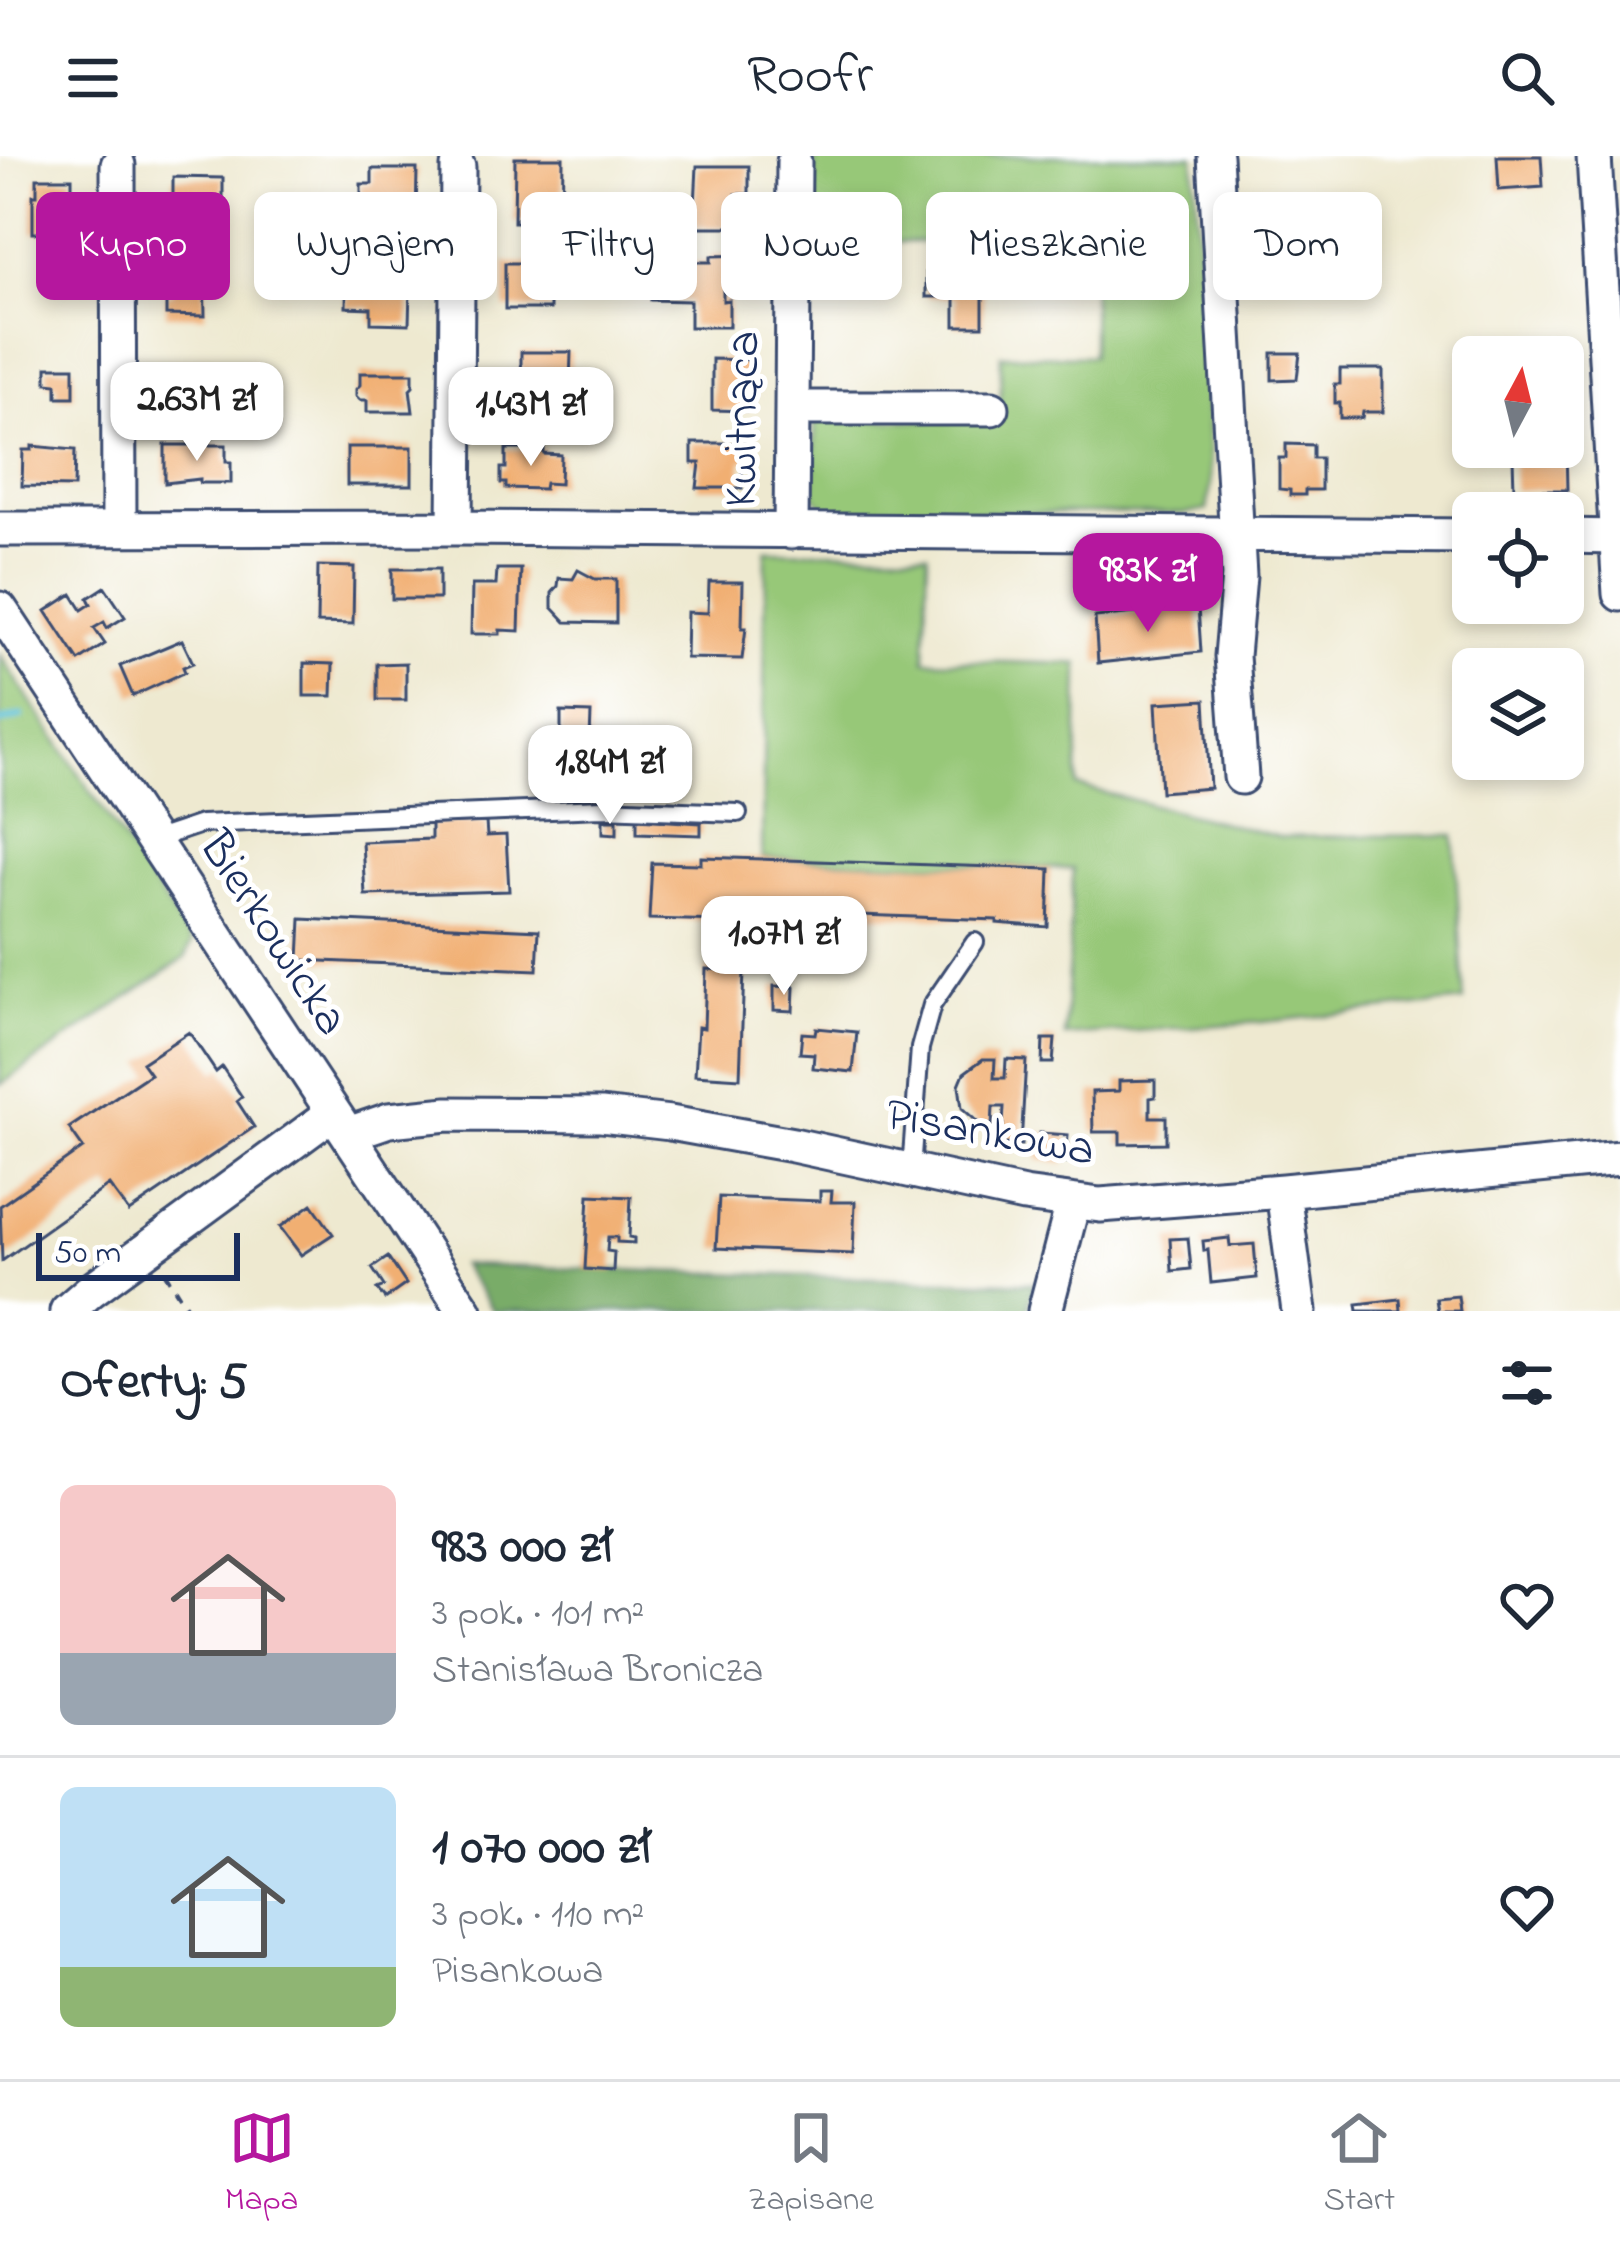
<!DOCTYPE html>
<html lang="pl">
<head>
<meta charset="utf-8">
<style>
	body { margin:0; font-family:"Indie Flower",sans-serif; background:#f6f6f7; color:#1f2937; height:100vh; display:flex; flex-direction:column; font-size:45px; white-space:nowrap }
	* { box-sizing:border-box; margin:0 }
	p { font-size:39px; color:#747a83 }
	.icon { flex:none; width:66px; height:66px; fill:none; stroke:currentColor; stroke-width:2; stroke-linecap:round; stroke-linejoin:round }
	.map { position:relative; height:1155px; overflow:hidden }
	.sheet { display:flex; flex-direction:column; background:#fff; flex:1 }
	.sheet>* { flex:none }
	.banner { position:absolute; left:36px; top:36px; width:1548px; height:108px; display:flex; gap:24px }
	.needle { width:78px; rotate:7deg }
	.buttons { position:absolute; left:1452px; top:180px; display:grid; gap:24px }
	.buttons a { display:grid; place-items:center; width:132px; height:132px; border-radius:18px; background:#fff; box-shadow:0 6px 18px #0003; font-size:60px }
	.scale { position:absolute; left:36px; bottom:30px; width:204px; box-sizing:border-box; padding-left:12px; border:6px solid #1b2f5e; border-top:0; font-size:33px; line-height:42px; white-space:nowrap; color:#1b2f5e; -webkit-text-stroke:9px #fff; paint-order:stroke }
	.price { position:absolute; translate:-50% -102px; padding:0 27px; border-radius:24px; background:#fff; color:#222; font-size:39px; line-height:78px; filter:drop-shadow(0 3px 6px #0008) }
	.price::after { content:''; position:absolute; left:50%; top:72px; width:36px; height:27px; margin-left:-18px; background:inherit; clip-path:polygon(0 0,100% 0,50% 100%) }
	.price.selected { background:#b5179e; color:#fff }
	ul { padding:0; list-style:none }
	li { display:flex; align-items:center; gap:36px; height:300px; padding:0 60px }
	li+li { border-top:3px solid #e0e1e3 }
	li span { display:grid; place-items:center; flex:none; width:336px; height:240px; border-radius:18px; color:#555 }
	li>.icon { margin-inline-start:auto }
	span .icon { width:144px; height:144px; fill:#fffc; stroke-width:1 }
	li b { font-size:51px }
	h2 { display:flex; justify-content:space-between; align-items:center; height:144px; padding:0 60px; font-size:51px }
	.chip { padding:0 42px; border-radius:18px; background:#fff; box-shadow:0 6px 18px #0003; font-size:42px; line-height:108px }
	.chip.selected { background:#b5179e; color:#fff }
	header { display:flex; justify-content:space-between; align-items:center; height:156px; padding:0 60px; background:#fff; font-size:54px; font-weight:600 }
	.tabs { display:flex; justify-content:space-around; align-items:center; height:168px; border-top:3px solid #e0e1e3; background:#fff; font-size:33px; color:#747a83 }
	.tabs a { display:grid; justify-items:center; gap:6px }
	.tabs .selected { color:#b5179e }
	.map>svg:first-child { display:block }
	.green { fill:#97c878; stroke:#597c6b; stroke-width:3 }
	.forest { fill:#79ac68; stroke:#4a6e63; stroke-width:3 }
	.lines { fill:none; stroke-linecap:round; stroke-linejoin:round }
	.stream { stroke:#59c0d6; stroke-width:8 }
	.building { fill:#f1af72 }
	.service-casing { stroke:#3b4b6f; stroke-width:22 }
	.minor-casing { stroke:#3b4b6f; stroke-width:39 }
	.path { stroke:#3b4b6f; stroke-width:4.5; stroke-dasharray:9 9; stroke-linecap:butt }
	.service { stroke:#fff; stroke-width:16 }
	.minor { stroke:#fff; stroke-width:33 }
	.labels { text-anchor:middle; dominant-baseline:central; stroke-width:10; stroke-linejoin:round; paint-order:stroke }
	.street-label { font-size:48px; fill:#1b2f5e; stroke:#fff }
</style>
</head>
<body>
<header><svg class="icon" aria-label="menu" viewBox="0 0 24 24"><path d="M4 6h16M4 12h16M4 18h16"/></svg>Roofr<svg class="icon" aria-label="search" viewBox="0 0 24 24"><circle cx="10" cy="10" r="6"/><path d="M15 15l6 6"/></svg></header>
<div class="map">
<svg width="1620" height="1155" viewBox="0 0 1620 1155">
	<rect width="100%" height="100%" fill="#fff"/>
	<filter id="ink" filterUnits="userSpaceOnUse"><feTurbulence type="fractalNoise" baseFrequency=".00833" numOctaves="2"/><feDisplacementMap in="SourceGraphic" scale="24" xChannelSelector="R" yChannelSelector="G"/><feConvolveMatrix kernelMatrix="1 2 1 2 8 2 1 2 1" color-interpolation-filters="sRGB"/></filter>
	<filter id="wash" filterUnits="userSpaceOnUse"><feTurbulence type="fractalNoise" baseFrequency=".004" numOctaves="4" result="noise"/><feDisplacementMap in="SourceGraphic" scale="48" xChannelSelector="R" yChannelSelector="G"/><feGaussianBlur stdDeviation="2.7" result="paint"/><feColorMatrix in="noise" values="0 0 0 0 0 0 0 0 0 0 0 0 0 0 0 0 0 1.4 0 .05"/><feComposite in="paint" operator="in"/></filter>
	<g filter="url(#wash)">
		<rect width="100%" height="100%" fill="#eee9d0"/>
		<!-- green -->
		<path class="green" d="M815,0H1194L1211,328L1207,354L1186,358L830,356L814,340L815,264L1000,265L1001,199L1092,200L1093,84L814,87Z
			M766,394L928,397L925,504L1079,508L1077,630L1280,681L1454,679L1464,845L1262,866L1065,880L1073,713L762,702Z
			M0,499L192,787L185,802L0,929Z"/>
		<!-- forest -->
		<path class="forest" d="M461,1109L1034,1127L1028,1155H493Z"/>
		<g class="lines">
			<!-- stream -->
			<path class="stream" d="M0,566L21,560"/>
		</g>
		<g id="blocks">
			<!-- building -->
			<path class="building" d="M1497,0H1541L1543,31L1499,34Z
				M515,2H563L562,66H514Z
				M697,10H749V38H736L734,71H694Z
				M372,13H417L416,63L361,62V28H372Z
				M173,21L223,22V58H210V72H173Z
				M37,22H72V40H76V77H33V39H37Z
				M375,98L411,100L409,168L371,167V152L346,151L347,107L375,108Z
				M750,99V134H723V145L729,144V171H690V145L651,144L652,106H711V100Z
				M926,101H987V134H983V170H955V141H926Z
				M505,107H556V130H550V153H505Z
				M172,112H204L205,160L166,159V138H172Z
				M1548,191L1549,201H1510V193Z
				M521,196H571L570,229H565V256H503V227H521Z
				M1272,197H1300L1297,223L1272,224Z
				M712,203L749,204L748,255L712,254Z
				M47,211H74V241H57V228L47,227Z
				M1340,213H1383V256H1363L1362,262H1340V247H1335V228H1340Z
				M360,217H413V230L410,233L413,256H367V244H360L356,240V233L360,229Z
				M692,287H747V304H742V332H697L700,307H692Z
				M1286,288L1313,289V302H1321V334H1305V339H1290V334L1279,333V302H1286Z
				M165,289H226V306H231V327H200V323L165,327Z
				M32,290L75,294L74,331L22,330L23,294H32Z
				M347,291H412V329H347Z
				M1534,291H1566L1567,334H1514L1513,302H1534Z
				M506,293H544V298L561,299L560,328L545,327L544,333L506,332V327H501V312H506Z
				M318,410L354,411L353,468L317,467Z
				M392,413H439V443H392Z
				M497,413H521L519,475L500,474V478H471L472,429H496Z
				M578,414L595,423H616V467L566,466L552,451V437L558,430L559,422L573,423Z
				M709,426H743L742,472H746L742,503L686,502L687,456L708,457Z
				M105,431L125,461L107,472L104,466L94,472L105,488L79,505L46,455L72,438L82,454L91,448L88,442Z
				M1198,451L1201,496L1098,507L1095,461Z
				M182,484L193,507L183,511L185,516L133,540L120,510Z
				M304,507L333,508L332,540H304Z
				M406,507V544H377V508Z
				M1205,544L1210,632L1161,636L1156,547Z
				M561,556L591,557L590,583L599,584L598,614L550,613V583L561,582Z
				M637,663L701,667V679L637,677Z
				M603,664H617V678L603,677Z
				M486,666L487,680L506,679L509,735L365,739L362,686L431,683V668Z
				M701,701L1050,713L1048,771L997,767V764L723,754V765L649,763L652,707L701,708Z
				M301,763L539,774L537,814L299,804Z
				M706,813L744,815L740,922L695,919L698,871L704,872Z
				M774,830L794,831L793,855L774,854Z
				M816,872L857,876L853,916L813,912L814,898L800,897L802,877L815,878Z
				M189,876L216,916L222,911L242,941L237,945L254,971L129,1056L109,1029L2,1105L0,1050L83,992L69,972L150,918L142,907Z
				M1043,883H1055L1053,907H1042Z
				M983,903H995L994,922H1005L1006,903L1026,904L1021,989L1002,988L1004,951H993L992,970L980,968L962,952L959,929L964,917Z
				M1155,924V941L1150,942V961H1166V987L1120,988V976H1093L1092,936L1119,935V925Z
				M1040,977L1068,979L1066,1007L1038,1004Z
				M820,1035H832L831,1046H855L853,1098L716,1092L719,1041L820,1045Z
				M589,1039L631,1041L629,1081L634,1082V1087L617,1086V1081H608L607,1095L614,1096L613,1115L585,1113Z
				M312,1048L333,1078L301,1099L280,1071Z
				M1188,1082L1191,1113L1172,1115L1170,1083Z
				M1229,1082L1230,1090L1254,1088L1257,1122L1211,1127L1208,1094L1204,1095L1203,1085Z
				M388,1101L406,1128L385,1143L377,1133L384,1130L372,1112Z
				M1458,1140L1460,1155H1438L1436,1142Z
				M1400,1143L1401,1155H1358L1357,1148Z"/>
		</g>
	</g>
	<g filter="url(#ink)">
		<use href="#blocks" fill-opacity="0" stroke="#3b4b6f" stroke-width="3"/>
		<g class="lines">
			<defs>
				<path id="service" d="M153,684L201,668L602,652L738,657
					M911,1014L920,892L932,849L975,786"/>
				<path id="minor" d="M1215,0L1239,420L1232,500L1241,621
					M1594,0L1620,438
					M118,9L119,372
					M792,252H992
					M455,372L458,11
					M0,373L455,372L1473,380
					M791,376L794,6
					M1563,380L1617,381
					M0,453L465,1155
					M348,978L389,964L448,958L601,959L670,967L793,989L1024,1039L1100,1049L1283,1035L1620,1002
					M1283,1035L1299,1155
					M67,1155L90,1135L333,957
					M1045,1155L1073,1047"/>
			</defs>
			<!-- service casing -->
			<use href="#service" class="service-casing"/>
			<!-- minor casing -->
			<use href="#minor" class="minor-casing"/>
			<!-- path -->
			<path class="path" d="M165,1117L189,1155"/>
			<!-- service -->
			<use href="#service" class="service"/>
			<!-- minor -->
			<use href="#minor" class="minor"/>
		</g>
	</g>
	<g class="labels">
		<!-- street labels -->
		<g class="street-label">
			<text transform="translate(744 263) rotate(-89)">Kwitnąca</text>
			<text transform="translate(272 778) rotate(57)">Bierkowicka</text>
			<text transform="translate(990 978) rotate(10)">Pisankowa</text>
		</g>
	</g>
</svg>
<div class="buttons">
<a><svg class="needle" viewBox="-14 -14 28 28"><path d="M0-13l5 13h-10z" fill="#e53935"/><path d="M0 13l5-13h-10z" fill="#747a83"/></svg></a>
<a><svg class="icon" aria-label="locate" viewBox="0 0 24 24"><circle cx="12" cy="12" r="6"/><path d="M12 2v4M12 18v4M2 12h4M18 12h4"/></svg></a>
<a><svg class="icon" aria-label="layers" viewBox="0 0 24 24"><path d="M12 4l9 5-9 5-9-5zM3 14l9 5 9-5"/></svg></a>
</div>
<div class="scale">50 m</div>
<b class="price" style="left:197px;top:308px">2.63M zł</b>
<b class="price" style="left:531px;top:313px">1.43M zł</b>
<b class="price selected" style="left:1148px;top:479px">983K zł</b>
<b class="price" style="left:610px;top:671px">1.84M zł</b>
<b class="price" style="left:784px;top:842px">1.07M zł</b>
<div class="banner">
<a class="chip selected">Kupno</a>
<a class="chip">Wynajem</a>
<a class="chip">Filtry</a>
<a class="chip">Nowe</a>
<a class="chip">Mieszkanie</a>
<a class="chip">Dom</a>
</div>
</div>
<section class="sheet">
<h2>Oferty: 5<svg class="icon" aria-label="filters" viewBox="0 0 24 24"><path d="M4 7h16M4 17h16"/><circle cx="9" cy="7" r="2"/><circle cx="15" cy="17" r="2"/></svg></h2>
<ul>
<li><span style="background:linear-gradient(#f6c9c9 70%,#9aa5b1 0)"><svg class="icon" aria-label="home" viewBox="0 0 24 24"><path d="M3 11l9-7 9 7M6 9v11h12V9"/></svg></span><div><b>983 000 zł</b><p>3 pok. · 101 m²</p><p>Stanisława Bronicza</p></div><svg class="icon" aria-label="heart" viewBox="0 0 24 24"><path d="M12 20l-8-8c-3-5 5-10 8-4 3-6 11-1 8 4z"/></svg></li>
<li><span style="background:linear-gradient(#bfe0f5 75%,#8fb573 0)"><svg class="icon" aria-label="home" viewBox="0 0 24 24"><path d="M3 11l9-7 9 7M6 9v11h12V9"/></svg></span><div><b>1 070 000 zł</b><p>3 pok. · 110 m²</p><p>Pisankowa</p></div><svg class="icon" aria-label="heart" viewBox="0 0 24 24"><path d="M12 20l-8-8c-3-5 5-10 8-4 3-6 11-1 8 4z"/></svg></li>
</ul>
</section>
<nav class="tabs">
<a class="selected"><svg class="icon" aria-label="map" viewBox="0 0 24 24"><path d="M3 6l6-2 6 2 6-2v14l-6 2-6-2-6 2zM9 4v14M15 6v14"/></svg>Mapa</a>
<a><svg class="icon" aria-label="saved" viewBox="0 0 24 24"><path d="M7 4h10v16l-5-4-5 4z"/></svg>Zapisane</a>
<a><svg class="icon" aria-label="home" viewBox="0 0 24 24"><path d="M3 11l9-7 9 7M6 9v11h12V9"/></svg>Start</a>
</nav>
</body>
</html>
